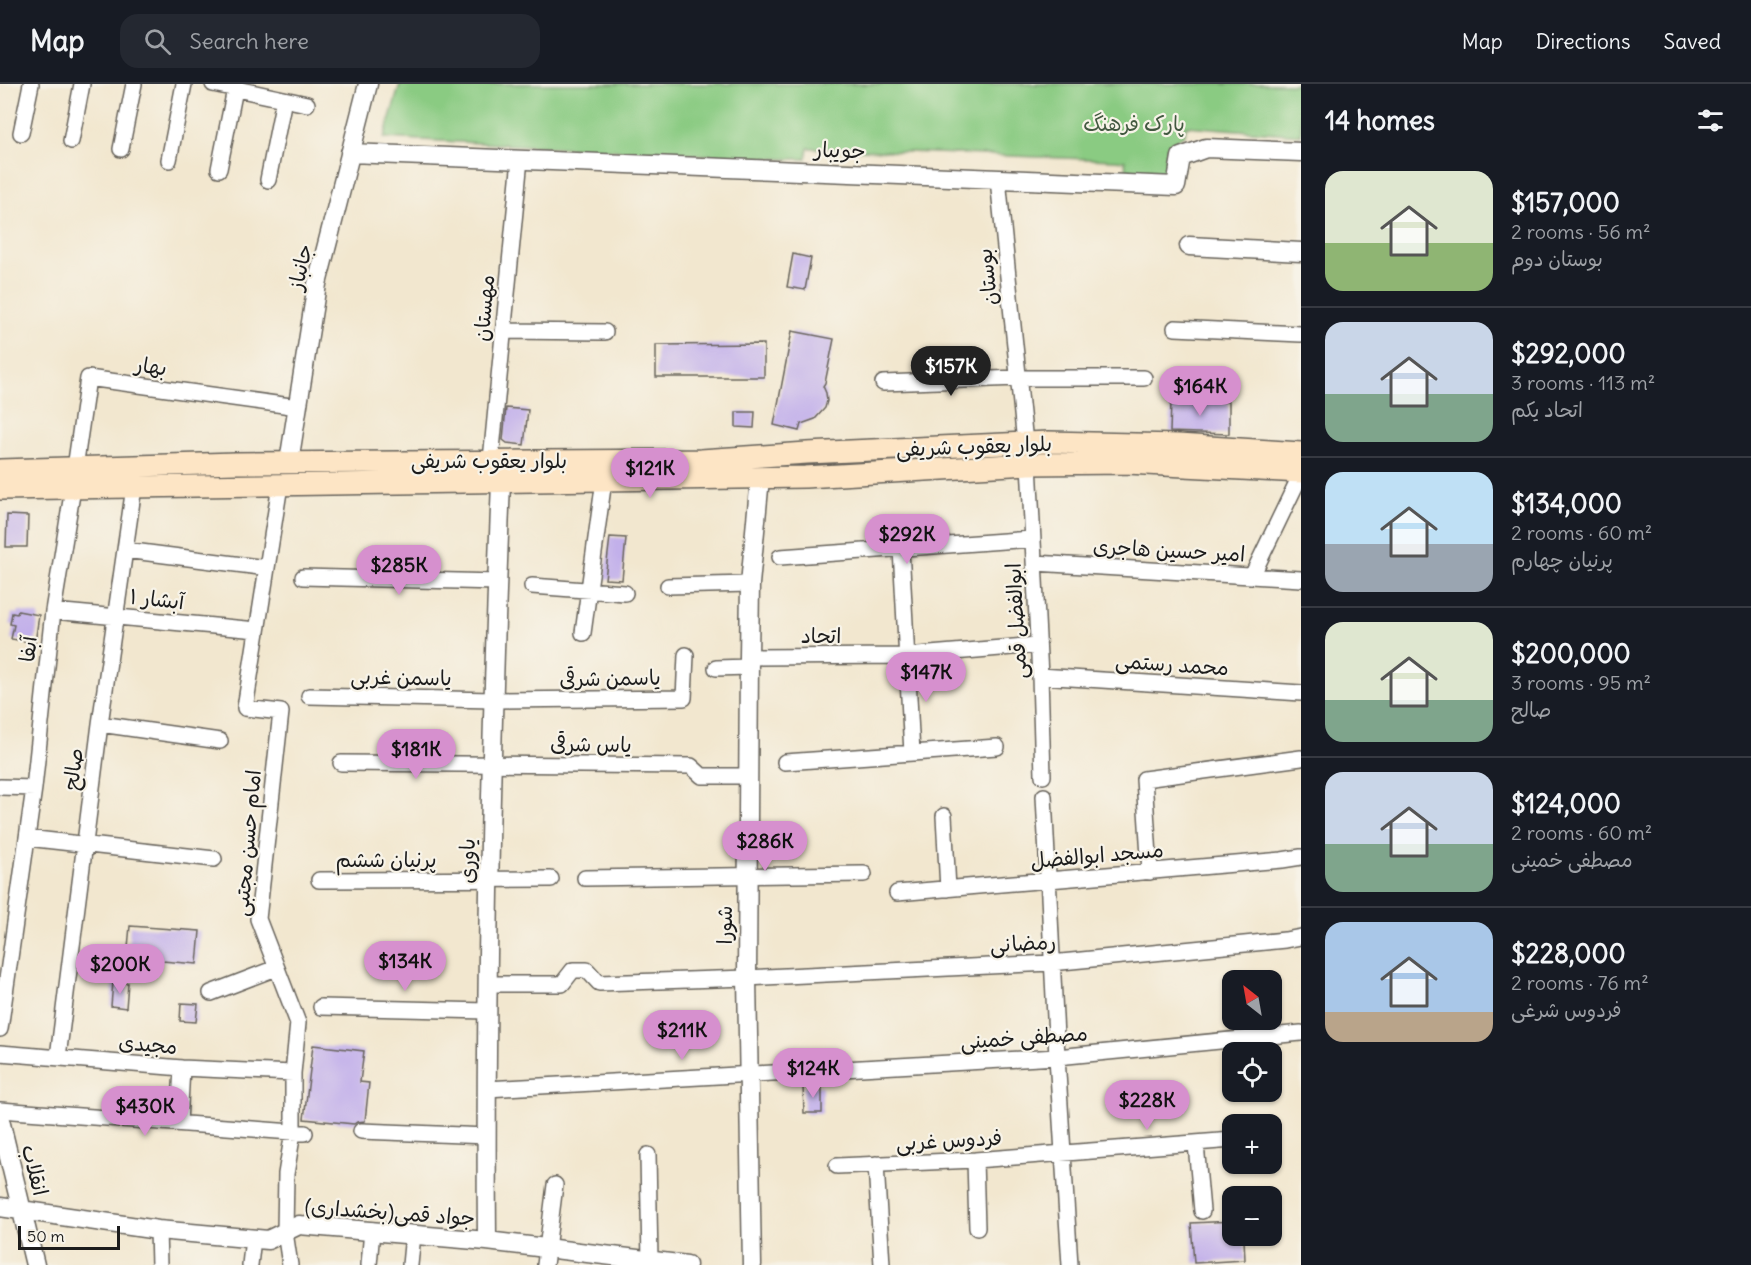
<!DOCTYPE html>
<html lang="en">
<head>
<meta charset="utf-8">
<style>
	body { margin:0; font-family:Delius,"Playpen Sans Arabic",sans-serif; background:#242831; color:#f1f3f6; height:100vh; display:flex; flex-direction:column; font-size:22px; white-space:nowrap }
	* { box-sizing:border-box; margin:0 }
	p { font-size:20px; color:#9ea1a6 }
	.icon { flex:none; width:33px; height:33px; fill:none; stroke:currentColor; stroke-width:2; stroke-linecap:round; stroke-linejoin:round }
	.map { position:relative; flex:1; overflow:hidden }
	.panel { display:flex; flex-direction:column; background:#171b24; width:450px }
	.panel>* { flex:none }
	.needle { width:39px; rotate:329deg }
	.tools { position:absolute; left:1222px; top:886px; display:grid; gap:12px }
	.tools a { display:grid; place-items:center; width:60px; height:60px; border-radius:12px; background:#171b24; box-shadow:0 2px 4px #0004; font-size:30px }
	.scale { position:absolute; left:18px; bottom:15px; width:102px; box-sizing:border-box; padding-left:6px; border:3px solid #1c1c1c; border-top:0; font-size:16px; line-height:21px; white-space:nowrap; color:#1c1c1c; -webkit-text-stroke:4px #f7f3e8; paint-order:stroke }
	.price { position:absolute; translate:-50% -51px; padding:0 14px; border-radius:21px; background:#d690ce; color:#111; font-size:20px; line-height:39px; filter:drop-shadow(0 2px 3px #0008) }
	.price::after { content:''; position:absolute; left:50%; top:36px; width:18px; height:14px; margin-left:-9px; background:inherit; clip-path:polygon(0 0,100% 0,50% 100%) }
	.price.current { background:#222; color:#fff }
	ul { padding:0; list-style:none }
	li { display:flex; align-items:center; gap:18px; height:150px; padding:0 24px }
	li+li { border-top:2px solid #363941 }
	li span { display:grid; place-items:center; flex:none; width:168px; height:120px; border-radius:18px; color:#555 }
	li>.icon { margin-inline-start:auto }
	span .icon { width:72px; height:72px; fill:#fffc; stroke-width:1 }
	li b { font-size:26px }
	h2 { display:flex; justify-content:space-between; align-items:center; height:72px; padding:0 24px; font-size:26px }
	header { display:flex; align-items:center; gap:36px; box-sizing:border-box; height:84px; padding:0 30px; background:#171b24; border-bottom:2px solid #363941 }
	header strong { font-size:28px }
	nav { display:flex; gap:33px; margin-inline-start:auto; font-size:21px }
	.search { width:420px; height:54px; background:#242831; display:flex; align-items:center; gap:15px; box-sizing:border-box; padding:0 21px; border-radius:18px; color:#9ea1a6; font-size:22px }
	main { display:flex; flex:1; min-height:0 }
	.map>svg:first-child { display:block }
	.green { fill:#8acb82; stroke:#53744f; stroke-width:1.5 }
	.building { fill:#c2b0ea }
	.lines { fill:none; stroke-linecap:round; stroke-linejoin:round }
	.minor-casing { stroke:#67635b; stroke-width:18 }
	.tertiary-casing { stroke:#67635b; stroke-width:21 }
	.secondary-casing { stroke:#67635b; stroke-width:24 }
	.minor { stroke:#fff; stroke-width:15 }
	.tertiary { stroke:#fff; stroke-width:18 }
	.secondary { stroke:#fde5c5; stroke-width:21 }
	.labels { text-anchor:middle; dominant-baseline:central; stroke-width:4.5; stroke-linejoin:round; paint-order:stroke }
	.park-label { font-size:21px; fill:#425940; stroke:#f7f3e8 }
	.street-label { font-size:21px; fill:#1c1c1c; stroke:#f7f3e8 }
</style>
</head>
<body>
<header>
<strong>Map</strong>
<div class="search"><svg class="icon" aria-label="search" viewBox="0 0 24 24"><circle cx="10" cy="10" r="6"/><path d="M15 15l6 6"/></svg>Search here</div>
<nav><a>Map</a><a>Directions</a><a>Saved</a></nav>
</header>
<main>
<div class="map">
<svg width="1301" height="1181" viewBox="0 0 1301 1181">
	<rect width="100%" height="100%" fill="#f7f3e8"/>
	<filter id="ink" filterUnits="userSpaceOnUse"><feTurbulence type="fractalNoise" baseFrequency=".0167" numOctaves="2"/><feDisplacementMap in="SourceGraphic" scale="12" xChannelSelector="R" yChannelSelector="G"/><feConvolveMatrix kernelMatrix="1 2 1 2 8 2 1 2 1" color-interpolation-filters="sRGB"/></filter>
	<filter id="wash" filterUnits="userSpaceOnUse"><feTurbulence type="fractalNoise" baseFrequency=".008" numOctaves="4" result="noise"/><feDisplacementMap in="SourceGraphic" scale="24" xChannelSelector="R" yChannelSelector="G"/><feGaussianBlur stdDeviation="1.35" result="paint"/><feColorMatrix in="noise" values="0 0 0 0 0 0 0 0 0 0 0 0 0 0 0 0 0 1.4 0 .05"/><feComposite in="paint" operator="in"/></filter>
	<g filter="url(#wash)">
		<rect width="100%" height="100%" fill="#f2e7cf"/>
		<!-- green -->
		<path class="green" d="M400,0H1301V51L1186,42L1185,50L1167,63L1165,89L1126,86L1125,77L1114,76L808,64L806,75H783L384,54Z"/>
		<g id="blocks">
			<!-- building -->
			<path class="building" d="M793,170L811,174L805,206L787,203Z
				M792,247L834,255L825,299L823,302L826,309L827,317L825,324L815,335L801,340L799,347L774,341Z
				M764,260V293H656V261Z
				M1171,317L1229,318V350L1170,348Z
				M506,324L528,326L524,361L507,359L503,356Z
				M736,328H755L754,344L736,343Z
				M7,431L28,432L27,463H6Z
				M610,453L626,454L622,496L605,495Z
				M18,527L39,531L35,559L11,555L14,541L10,540L12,529L17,530Z
				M130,842L200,847L197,880L127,874Z
				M113,898L128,899L126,924L111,922Z
				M181,919L198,920L196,938L180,937Z
				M313,961L364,967L360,998L369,999L365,1037L357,1038L354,1040L304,1035Z
				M803,1002H822V1029H804Z
				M1233,1137V1156L1244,1155L1245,1176L1194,1179L1191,1139Z"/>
		</g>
	</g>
	<g filter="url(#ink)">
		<use href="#blocks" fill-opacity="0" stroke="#67635b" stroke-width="1.5"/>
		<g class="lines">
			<defs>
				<path id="minor" d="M213,0L307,20
					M21,49L31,0
					M71,57L82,0
					M121,65L134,0
					M169,76L184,0
					M219,85L235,5
					M998,95L1025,359
					M268,96L284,15
					M1175,244L1301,250
					M503,247L605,248
					M883,299L1019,294H1144
					M491,376L520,75
					M1029,380L1040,592L1043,692
					M75,384L88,294L298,323
					M280,401L245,624L281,628L258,835L298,939L293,989V1048L286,1090L285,1148L290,1181
					M901,465L912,669
					M125,466L267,484
					M780,473L1032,455
					M1035,479L1301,495
					M1252,492L1301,390
					M303,493L497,498
					M532,502L625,509
					M668,502L750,500
					M53,527L257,546
					M583,549L604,396
					M749,573L906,572L1037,561
					M716,584L749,583
					M1040,592L1301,609
					M309,612L493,616L684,614L686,571
					M100,640L220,657
					M785,678L997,663
					M341,679L691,682L702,692H748
					M0,703L34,704
					M1044,712L1057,973L1070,1181
					M944,732L948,805
					M27,754L214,775
					M1150,788L1144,695L1301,674
					M585,794L864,790
					M319,796L551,795
					M897,809L1282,776L1301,773
					M487,900H562L573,886H587L599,899L747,894L1051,879L1285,856L1301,853
					M211,909L276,884
					M321,923L487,927
					M0,945L34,704L53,527L73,404
					M0,969L182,984L293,989
					M58,973L100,640L134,403
					M487,1005L1057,973L1301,949
					M0,1026L305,1049
					M179,1039L182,984
					M361,1047L487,1052
					M1196,1060L1202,1127
					M648,1071L650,1177
					M975,1076L977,1144
					M876,1080L882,1181
					M837,1082L975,1076L1233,1056
					M158,1146L159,1181
					M250,1181L253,1154
					M369,1181L372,1146
					M410,1181L413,1150
					M545,1181L555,1101"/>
				<path id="tertiary" d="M350,69L1176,102L1181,73L1206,64L1301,68
					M1189,162L1301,168
					M289,378L317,200L368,0
					M0,1036L35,1181
					M0,1123L158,1146L268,1156L299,1141L487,1157L687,1181
					M487,1157C485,904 491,651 501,398
					M752,1181L747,894L749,573L750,500L760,394"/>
				<path id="secondary" d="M0,386L236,379L701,376L807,369L1049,358L1178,361L1301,369
					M0,405L805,393L1029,380L1127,379L1301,388"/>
			</defs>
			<!-- minor casing -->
			<use href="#minor" class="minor-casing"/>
			<!-- tertiary casing -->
			<use href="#tertiary" class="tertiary-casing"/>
			<!-- secondary casing -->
			<use href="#secondary" class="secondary-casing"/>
			<!-- minor -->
			<use href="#minor" class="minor"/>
			<!-- tertiary -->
			<use href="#tertiary" class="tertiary"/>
			<!-- secondary -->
			<use href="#secondary" class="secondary"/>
		</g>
	</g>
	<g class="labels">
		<!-- park labels -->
		<g class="park-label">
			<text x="1134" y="39">پارک فرهنگ</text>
		</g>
		<!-- street labels -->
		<g class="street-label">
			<text transform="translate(840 66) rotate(2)">جویبار</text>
			<text transform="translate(300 183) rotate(-77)">جانباز</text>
			<text transform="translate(987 193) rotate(-96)">بوستان</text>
			<text transform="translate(484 224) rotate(-85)">مهستان</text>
			<text transform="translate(151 282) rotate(8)">بهار</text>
			<text transform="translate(974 362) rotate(-2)">بلوار یعقوب شریفی</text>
			<text x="489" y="376">بلوار یعقوب شریفی</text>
			<text transform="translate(1169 466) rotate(3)">امیر حسین هاجری</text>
			<text transform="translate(157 515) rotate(6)">آبشار ۱</text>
			<text transform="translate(1016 537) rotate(-93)">ابوالفضل قمی</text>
			<text x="821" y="551">اتحاد</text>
			<text transform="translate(28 565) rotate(-84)">آبفا</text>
			<text transform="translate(1172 580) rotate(4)">محمد رستمی</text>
			<text transform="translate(401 593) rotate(1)">یاسمن غربی</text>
			<text transform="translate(610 594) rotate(-1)">یاسمن شرقی</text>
			<text transform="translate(591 660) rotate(1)">یاس شرقی</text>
			<text transform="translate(73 685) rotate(-83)">صالح</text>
			<text transform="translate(247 759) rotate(-85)">امام حسن مجتبی</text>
			<text transform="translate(1097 771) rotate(-5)">مسجد ابوالفضل</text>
			<text x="386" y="775">پرنیان ششم</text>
			<text transform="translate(467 777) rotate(-89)">یاوری</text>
			<text transform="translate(724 841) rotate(-90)">شورا</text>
			<text transform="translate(1023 859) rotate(-3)">رمضانی</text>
			<text transform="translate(1024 953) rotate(-4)">مصطفی خمینی</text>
			<text transform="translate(148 960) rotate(5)">مجیدی</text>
			<text transform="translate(949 1056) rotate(-3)">فردوس غربی</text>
			<text transform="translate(35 1086) rotate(76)">انقلاب</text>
			<text transform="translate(390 1128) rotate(4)">جواد قمی(بخشداری)</text>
		</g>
	</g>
</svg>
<div class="tools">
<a><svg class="needle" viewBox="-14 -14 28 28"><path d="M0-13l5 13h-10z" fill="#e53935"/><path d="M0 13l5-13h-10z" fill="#9ea1a6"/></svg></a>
<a><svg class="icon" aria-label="locate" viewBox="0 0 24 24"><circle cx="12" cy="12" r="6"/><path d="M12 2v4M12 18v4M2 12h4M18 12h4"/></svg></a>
<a>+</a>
<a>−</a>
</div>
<div class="scale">50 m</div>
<b class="price current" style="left:951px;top:313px">$157K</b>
<b class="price" style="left:1200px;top:333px">$164K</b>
<b class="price" style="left:650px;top:415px">$121K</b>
<b class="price" style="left:907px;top:481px">$292K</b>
<b class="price" style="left:399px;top:512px">$285K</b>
<b class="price" style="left:926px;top:619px">$147K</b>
<b class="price" style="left:416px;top:696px">$181K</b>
<b class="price" style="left:765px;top:788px">$286K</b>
<b class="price" style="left:405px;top:908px">$134K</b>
<b class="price" style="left:120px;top:911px">$200K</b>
<b class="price" style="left:682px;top:977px">$211K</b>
<b class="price" style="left:813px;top:1015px">$124K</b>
<b class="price" style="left:1147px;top:1047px">$228K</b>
<b class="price" style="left:145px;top:1053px">$430K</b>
</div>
<section class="panel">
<h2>14 homes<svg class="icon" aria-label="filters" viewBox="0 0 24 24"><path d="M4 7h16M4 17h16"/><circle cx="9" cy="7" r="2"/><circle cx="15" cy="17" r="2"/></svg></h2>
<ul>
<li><span style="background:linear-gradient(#dfe7d0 60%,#8fb573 0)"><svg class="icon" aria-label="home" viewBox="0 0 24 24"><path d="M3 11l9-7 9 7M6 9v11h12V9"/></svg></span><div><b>$157,000</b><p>2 rooms · 56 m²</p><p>بوستان دوم</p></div></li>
<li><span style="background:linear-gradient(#c9d6e8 60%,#7fa58c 0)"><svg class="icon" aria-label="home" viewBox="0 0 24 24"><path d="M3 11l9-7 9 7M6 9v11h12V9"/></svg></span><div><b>$292,000</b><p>3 rooms · 113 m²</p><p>اتحاد یکم</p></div></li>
<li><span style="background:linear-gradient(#bfe0f5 60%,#9aa5b1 0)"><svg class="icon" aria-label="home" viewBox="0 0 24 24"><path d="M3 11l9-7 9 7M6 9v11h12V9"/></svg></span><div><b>$134,000</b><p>2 rooms · 60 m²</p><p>پرنیان چهارم</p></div></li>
<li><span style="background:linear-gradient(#dfe7d0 65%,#7fa58c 0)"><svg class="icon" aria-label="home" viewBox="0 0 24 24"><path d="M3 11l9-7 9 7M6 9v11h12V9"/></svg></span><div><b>$200,000</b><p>3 rooms · 95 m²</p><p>صالح</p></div></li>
<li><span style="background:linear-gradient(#c9d6e8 60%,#7fa58c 0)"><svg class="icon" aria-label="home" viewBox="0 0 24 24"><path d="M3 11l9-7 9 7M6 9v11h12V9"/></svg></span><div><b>$124,000</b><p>2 rooms · 60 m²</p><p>مصطفی خمینی</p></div></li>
<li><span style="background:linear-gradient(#a9c7e8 75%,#b9a48a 0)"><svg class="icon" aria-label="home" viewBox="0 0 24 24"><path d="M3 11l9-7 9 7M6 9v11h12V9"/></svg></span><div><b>$228,000</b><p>2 rooms · 76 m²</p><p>فردوس شرغی</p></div></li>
</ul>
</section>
</main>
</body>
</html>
